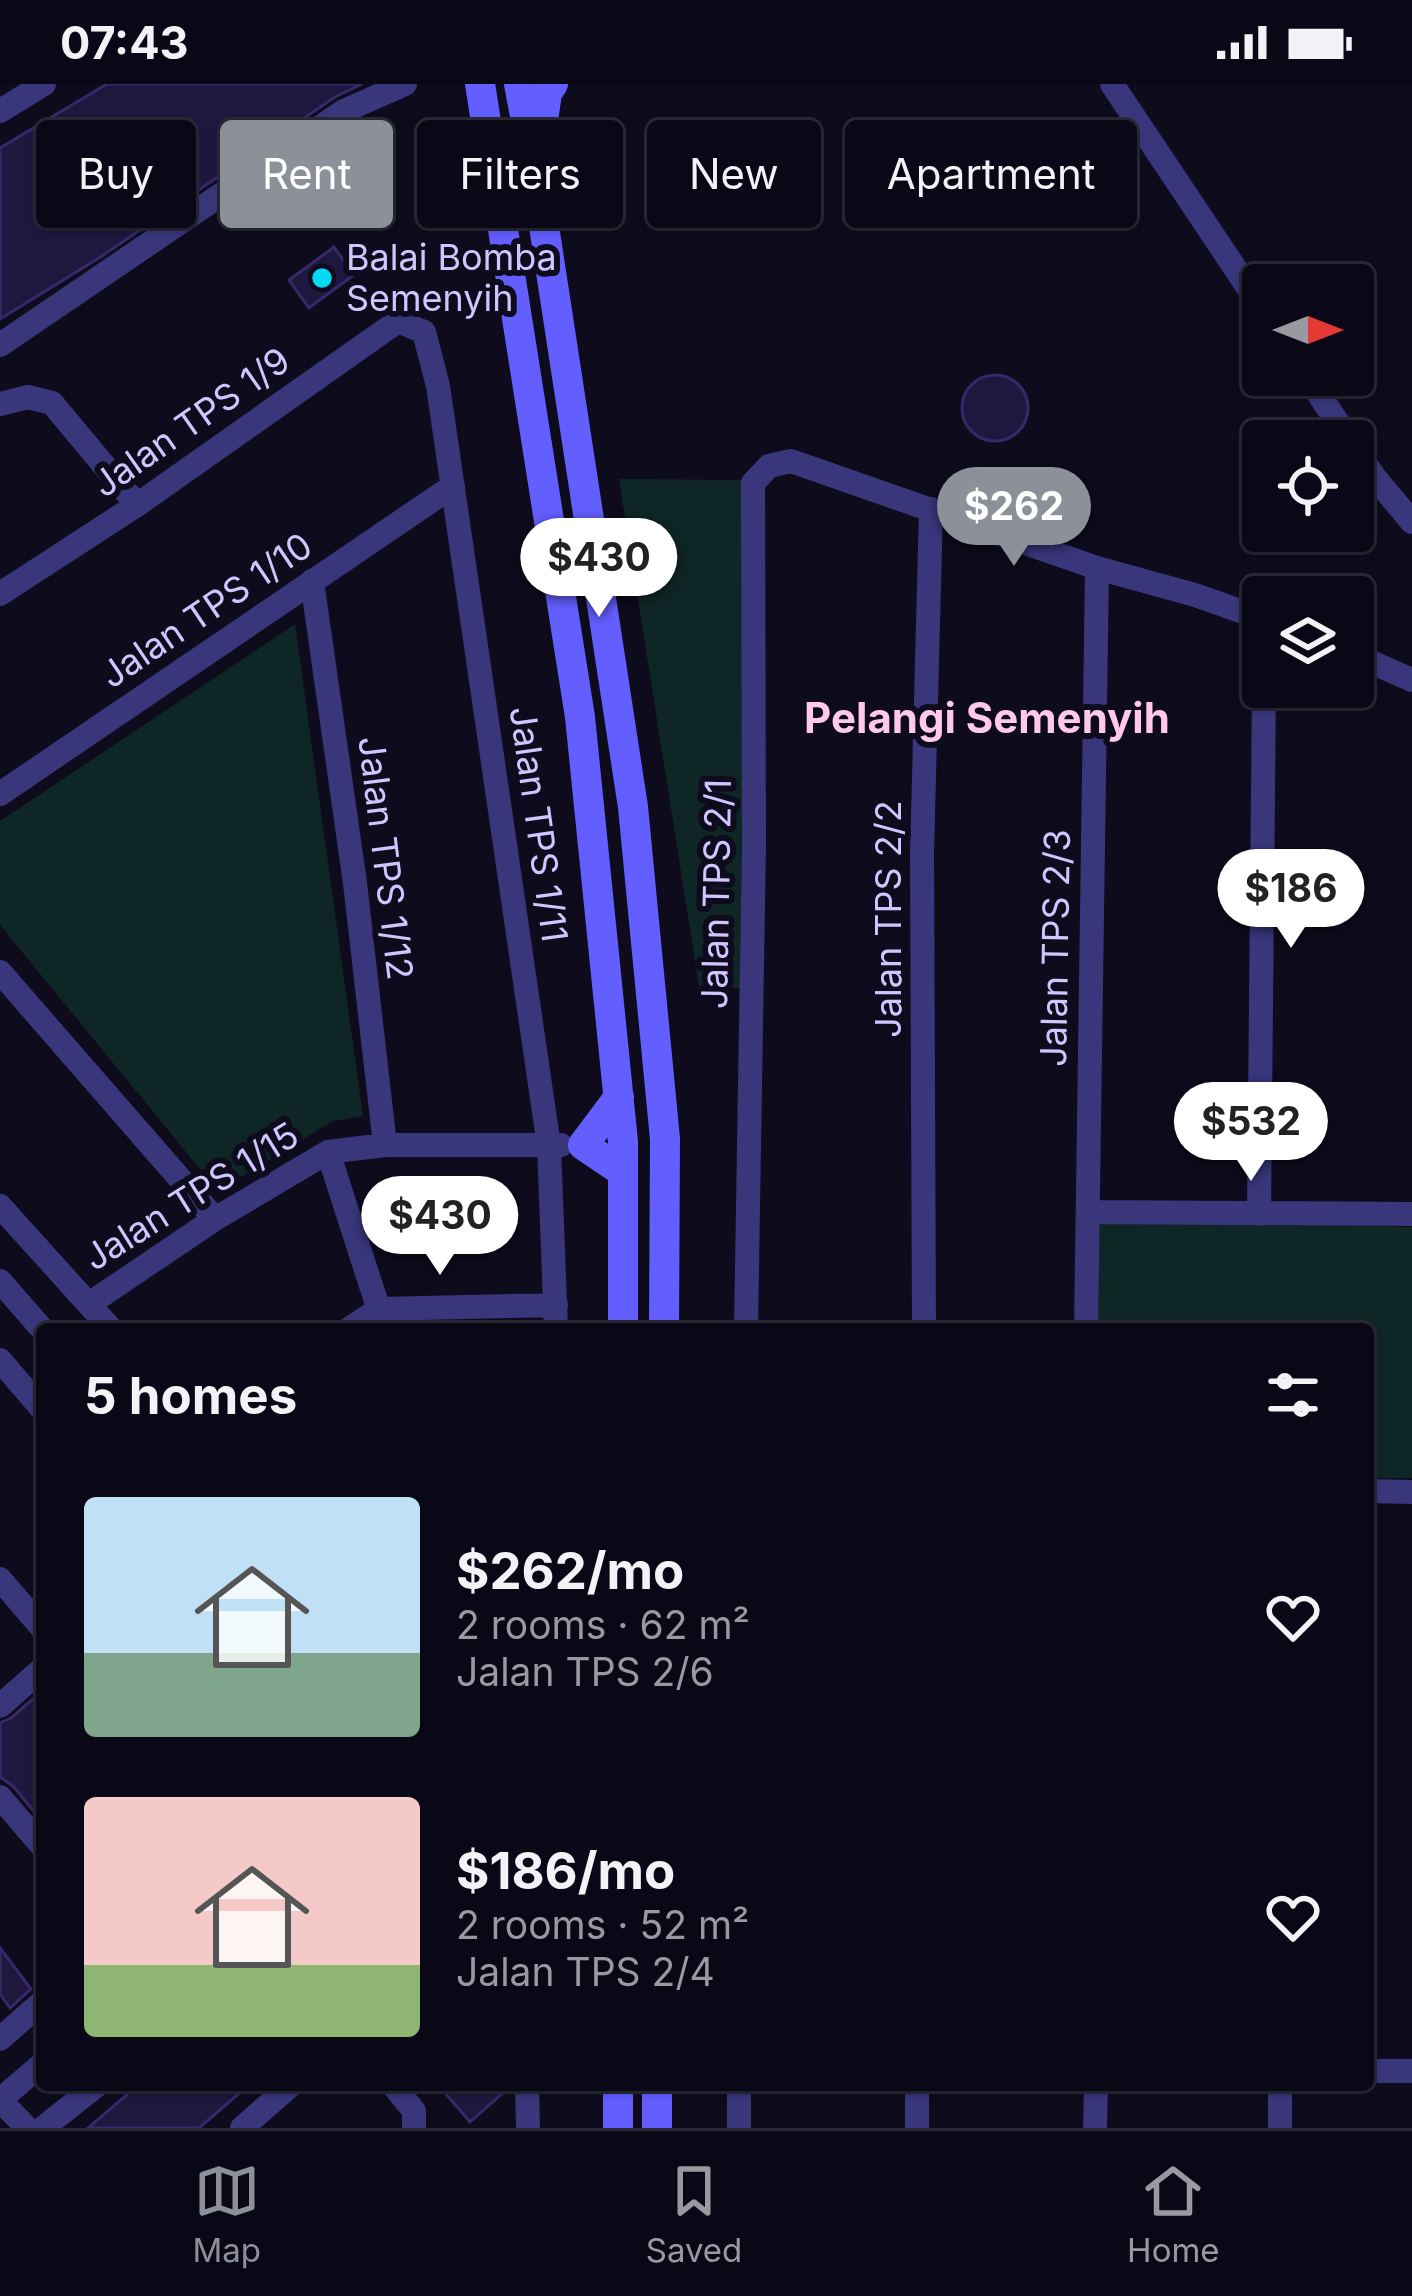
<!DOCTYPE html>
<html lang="en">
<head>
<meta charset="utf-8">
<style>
	body { margin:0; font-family:Inter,sans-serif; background:#181623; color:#f1f3f6; height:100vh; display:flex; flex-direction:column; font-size:45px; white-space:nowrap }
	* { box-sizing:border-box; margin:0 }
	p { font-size:39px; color:#999aa1 }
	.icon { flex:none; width:66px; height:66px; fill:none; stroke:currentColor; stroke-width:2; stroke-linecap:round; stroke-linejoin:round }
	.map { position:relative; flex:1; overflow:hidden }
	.panel { position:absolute; left:36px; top:1239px; width:1338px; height:768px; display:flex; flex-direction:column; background:#0a0816; border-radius:12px; box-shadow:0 3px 9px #0004,0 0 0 3px #2a2935 }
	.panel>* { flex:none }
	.guide { position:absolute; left:36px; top:36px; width:1341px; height:108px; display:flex; gap:24px }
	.needle { width:78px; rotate:90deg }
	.buttons { position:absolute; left:1242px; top:180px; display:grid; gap:24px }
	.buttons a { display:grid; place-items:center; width:132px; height:132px; border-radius:12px; background:#0a0816; box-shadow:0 3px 9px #0004,0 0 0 3px #2a2935; font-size:60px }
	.price { position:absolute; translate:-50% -102px; padding:0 27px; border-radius:42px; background:#fff; color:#222; font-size:39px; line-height:78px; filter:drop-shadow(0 3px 6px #0008) }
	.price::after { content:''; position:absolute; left:50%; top:72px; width:36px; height:27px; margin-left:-18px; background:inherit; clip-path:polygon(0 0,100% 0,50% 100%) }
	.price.active { background:#8c9099; color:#fff }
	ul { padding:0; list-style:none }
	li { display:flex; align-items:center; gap:36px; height:300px; padding:0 48px }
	li span { display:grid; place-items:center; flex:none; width:336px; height:240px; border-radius:12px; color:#555 }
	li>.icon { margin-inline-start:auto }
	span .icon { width:144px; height:144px; fill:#fffc; stroke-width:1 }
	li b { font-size:51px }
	h2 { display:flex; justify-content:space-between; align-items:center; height:144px; padding:0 48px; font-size:51px }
	.pill { padding:0 42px; border-radius:12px; background:#0a0816; box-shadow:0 3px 9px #0004,0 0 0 3px #2a2935; font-size:42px; line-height:108px }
	.pill.active { background:#8c9099; color:#fff }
	.status { display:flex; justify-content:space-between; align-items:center; height:84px; padding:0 60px; background:#0a0816; direction:ltr }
	.status svg { height:33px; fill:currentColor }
	.tabs { display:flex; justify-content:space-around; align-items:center; height:168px; border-top:3px solid #2a2935; background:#0a0816; font-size:33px; color:#999aa1 }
	.tabs a { display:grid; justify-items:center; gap:6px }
	.tabs .active { color:#8c9099 }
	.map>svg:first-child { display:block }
	.green { fill:#0e2726 }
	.building { fill:#1f173e; stroke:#36296a; stroke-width:3 }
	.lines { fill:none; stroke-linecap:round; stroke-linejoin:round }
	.street { stroke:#39367c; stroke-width:24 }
	.secondary { stroke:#635eff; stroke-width:30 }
	.poi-dot { fill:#00d9f2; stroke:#0e0b1d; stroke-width:4.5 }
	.labels { text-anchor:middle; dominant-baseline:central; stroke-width:12; stroke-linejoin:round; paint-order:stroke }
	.poi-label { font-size:36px; fill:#cec7ff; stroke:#0e0b1d; text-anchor:start }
	.street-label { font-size:36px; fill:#cec7ff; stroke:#0e0b1d }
	.quarter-label { font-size:42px; font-weight:bold; fill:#ffc9eb; stroke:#0e0b1d }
</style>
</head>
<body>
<div class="status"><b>07:43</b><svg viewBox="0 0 49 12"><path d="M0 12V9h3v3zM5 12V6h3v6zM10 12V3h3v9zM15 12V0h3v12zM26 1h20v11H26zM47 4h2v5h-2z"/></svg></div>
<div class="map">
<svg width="1412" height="2044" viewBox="0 0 1412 2044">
	<rect width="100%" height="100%" fill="#0e0b1d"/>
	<!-- green -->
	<path class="green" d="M619,395L746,396L740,904L699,902Z
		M295,540L363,1032L333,1037L218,1107L0,841V737Z
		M1095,1136L1412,1143V1394H1368V1245H1096Z"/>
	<!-- building -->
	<path class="building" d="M107,0H362L335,13L99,174L0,235V64Z
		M334,163L354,191L309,224L289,196Z
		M962 324a33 33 0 1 1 66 0a33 33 0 1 1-66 0Z
		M42,1607V1737L13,1702L0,1693V1639L11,1634Z
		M0,1864L31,1905L10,1924L0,1910Z
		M138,2001H249L199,2044H88Z
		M438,2001H511V2002L470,2038Z"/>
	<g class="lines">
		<!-- street -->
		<path class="street" d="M1112,0L1263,226
			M0,27L44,0
			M0,261L344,27L405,0
			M1306,291L1350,357
			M0,320L28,313L52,319L137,421
			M1353,361L1375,394L1412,438
			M312,497L355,799L385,1061
			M0,510L137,421L398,237L424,248L438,302L549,1062L556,1245
			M1353,570L1412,596
			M0,710L453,402
			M0,888L215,1135
			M328,1068L385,1245
			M0,1122L111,1245
			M1089,1128L1412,1130
			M1259,1130L1264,603
			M0,1197L42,1245
			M89,1220L215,1135L328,1068L385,1061H561
			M349,1245L379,1225L556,1221
			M746,1245L754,759L753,399L769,382L791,377L1097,484L1195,511L1263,535
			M924,1245L922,769L931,425
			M1086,1245L1097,484
			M0,1276L42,1325
			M1368,1407L1412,1408
			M0,1495L42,1544
			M0,1622L42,1585
			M0,1713L42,1762
			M0,1955L42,1918
			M1368,1987H1412
			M393,2001L414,2027V2044
			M527,2001L528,2044
			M0,2016L42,1980
			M0,2016L27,2044
			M43,2044L97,2001
			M242,2044L291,2001
			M739,2044V2001
			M917,2044V2001
			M1095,2044L1096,2001
			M1280,2044V2001"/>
		<!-- secondary -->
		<path class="secondary" d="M480,0L580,633L623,1058V1245
			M519,0L536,90L633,723L665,1055L664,1245
			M539,64L547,9L553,0
			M619,1013L583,1061L623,1088
			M618,2044V2001
			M657,2044V2001"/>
	</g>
	<!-- markers -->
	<circle class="poi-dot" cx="322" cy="194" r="12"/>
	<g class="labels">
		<!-- poi labels -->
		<g class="poi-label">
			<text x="346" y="173">Balai Bomba<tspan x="346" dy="41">Semenyih</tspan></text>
		</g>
		<!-- street labels -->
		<g class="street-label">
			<text transform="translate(191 338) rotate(-35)">Jalan TPS 1/9</text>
			<text transform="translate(206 526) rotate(-34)">Jalan TPS 1/10</text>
			<text transform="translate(539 740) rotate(82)">Jalan TPS 1/11</text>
			<text transform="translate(386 774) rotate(83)">Jalan TPS 1/12</text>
			<text transform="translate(716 810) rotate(-89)">Jalan TPS 2/1</text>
			<text transform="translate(888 835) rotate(-90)">Jalan TPS 2/2</text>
			<text transform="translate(1055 864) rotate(-89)">Jalan TPS 2/3</text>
			<text transform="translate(191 1112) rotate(-32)">Jalan TPS 1/15</text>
		</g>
		<!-- quarter labels -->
		<g class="quarter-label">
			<text x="987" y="633">Pelangi Semenyih</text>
		</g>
	</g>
</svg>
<div class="buttons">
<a><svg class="needle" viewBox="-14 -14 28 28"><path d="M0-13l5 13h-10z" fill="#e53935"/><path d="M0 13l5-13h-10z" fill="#999aa1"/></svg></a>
<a><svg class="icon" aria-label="locate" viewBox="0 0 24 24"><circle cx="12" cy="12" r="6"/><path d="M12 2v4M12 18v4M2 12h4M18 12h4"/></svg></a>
<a><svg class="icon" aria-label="layers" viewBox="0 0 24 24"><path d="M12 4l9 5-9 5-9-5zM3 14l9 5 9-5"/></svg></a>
</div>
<b class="price active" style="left:1014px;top:485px">$262</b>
<b class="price" style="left:599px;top:536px">$430</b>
<b class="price" style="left:1291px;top:867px">$186</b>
<b class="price" style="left:1251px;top:1100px">$532</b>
<b class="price" style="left:440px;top:1194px">$430</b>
<div class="guide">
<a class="pill">Buy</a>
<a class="pill active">Rent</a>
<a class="pill">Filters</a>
<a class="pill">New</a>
<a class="pill">Apartment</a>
</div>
<section class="panel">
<h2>5 homes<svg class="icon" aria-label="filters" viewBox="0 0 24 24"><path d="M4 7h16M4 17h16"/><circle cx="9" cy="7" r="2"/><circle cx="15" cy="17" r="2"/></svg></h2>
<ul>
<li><span style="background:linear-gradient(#bfe0f5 65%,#7fa58c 0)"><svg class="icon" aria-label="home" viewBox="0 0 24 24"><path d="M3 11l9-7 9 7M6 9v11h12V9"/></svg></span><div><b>$262/mo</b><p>2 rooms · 62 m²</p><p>Jalan TPS 2/6</p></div><svg class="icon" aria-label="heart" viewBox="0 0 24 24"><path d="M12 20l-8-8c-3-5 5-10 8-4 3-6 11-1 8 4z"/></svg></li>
<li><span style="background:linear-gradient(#f6c9c9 70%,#8fb573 0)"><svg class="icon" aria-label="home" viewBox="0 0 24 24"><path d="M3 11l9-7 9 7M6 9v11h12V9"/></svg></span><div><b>$186/mo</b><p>2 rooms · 52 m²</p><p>Jalan TPS 2/4</p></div><svg class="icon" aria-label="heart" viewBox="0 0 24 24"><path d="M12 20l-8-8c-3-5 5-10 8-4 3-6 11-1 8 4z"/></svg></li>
</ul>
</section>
</div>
<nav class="tabs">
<a class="active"><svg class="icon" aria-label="map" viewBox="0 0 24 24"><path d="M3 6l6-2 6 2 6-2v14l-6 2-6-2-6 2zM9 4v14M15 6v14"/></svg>Map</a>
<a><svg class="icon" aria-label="saved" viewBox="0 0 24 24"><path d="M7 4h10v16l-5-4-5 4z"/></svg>Saved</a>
<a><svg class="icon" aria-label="home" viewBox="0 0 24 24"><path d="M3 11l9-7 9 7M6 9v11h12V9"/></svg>Home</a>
</nav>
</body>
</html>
